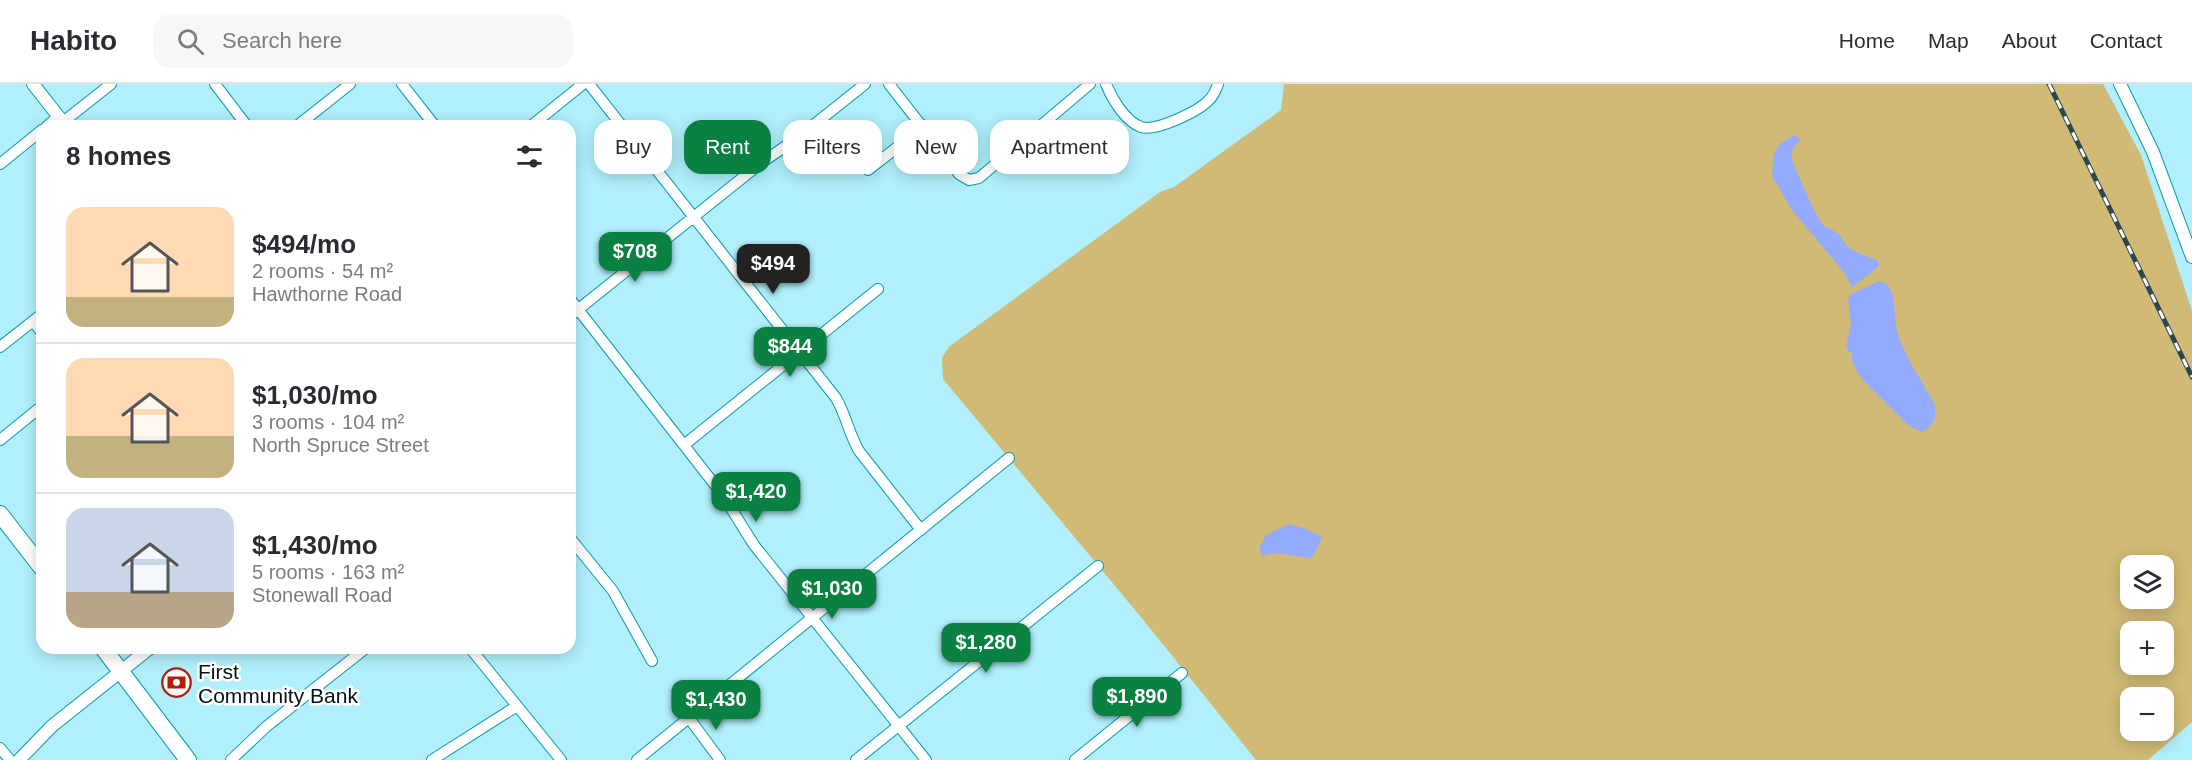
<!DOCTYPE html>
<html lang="en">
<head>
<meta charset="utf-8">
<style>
	body { margin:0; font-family:Arial,sans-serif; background:#f7f7f7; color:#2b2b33; height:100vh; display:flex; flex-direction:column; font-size:22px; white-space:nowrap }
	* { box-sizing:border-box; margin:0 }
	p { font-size:20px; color:#7c7c81 }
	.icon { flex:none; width:33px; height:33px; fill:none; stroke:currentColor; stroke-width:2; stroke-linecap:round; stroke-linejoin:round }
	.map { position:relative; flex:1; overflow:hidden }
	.sheet { position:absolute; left:36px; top:36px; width:540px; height:534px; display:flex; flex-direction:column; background:#fff; border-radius:18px; box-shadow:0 3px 15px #0003 }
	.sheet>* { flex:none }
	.hud { position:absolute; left:594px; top:36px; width:570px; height:54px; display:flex; gap:12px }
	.controls { position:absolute; left:2120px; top:471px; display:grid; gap:12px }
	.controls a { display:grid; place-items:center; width:54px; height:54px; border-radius:12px; background:#fff; box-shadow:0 3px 15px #0003; font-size:30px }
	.price { position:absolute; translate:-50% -51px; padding:0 14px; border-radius:12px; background:#0b8043; color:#fff; font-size:20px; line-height:39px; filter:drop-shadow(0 2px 3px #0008) }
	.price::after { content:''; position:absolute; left:50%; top:36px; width:18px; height:14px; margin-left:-9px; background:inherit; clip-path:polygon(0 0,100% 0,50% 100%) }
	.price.active { background:#222; color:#fff }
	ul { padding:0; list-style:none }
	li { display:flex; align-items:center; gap:18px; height:150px; padding:0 30px }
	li+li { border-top:2px solid #e1e1e2 }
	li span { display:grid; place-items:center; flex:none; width:168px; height:120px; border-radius:18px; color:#555 }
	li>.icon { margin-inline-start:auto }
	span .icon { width:72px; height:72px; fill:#fffc; stroke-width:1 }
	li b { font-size:26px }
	h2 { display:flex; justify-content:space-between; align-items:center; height:72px; padding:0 30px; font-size:26px }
	.tag { padding:0 21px; border-radius:18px; background:#fff; box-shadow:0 3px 15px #0003; font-size:21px; line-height:54px }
	.tag.active { background:#0b8043; color:#fff }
	header { display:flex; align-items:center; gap:36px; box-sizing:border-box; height:84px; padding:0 30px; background:#fff; border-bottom:2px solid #e1e1e2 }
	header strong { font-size:28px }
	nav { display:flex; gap:33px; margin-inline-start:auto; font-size:21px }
	.search { width:420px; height:54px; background:#f7f7f7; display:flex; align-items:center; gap:15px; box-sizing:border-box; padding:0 21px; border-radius:18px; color:#7c7c81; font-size:22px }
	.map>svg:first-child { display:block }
	.green { fill:#d0ba76; fill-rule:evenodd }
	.water { fill:#93aafe }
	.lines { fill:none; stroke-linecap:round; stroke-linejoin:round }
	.minor-casing { stroke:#069aae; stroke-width:12 }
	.tertiary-casing { stroke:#069aae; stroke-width:14 }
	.primary-casing { stroke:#069aae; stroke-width:18 }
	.minor { stroke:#fff; stroke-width:10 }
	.tertiary { stroke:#fff; stroke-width:12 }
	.primary { stroke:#fff; stroke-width:16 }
	.rail-casing { stroke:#2a474e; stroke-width:5 }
	.rail { stroke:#fff; stroke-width:3; stroke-dasharray:9; stroke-linecap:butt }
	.labels { text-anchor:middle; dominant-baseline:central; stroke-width:5; stroke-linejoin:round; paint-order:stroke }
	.poi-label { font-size:21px; fill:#001217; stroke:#fff; text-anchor:start }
</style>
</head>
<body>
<header>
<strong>Habito</strong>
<div class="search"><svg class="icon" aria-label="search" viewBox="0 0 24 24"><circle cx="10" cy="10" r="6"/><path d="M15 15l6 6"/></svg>Search here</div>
<nav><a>Home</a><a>Map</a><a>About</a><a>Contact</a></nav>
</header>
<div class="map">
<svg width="2192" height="676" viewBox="0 0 2192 676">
	<rect width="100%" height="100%" fill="#b0effb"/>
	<!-- green -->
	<path class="green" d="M1284,0H2103L2141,71L2192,227V638L2148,676H1256L1145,538L943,295L942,273L950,262L1160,108L1174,103L1281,26ZM2130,482H2163V514H2130ZM2130,548H2163V580H2130ZM2130,614H2163V646H2130Z"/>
	<!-- water -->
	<path class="water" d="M1794,51L1800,55L1791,68L1793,79L1813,124L1823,141L1839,150L1847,162L1854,167L1879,177L1877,184L1852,203L1844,188L1792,126L1772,92L1774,70L1780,60Z
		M1879,197C1897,199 1894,228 1896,241C1900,266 1921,295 1933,317C1938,330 1935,342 1922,348L1909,342L1861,294L1852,277V270L1846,264L1851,239L1848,215L1851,210Z
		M1289,440L1304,444L1322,453L1314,471L1310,474L1275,469L1262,472L1259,464L1266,451Z"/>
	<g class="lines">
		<defs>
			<path id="minor" d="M215,0L247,42
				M402,0L435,42
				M589,0L836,314C846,331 849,350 859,367L921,446
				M889,0L959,90L969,96L979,94L1090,0
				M1106,0C1112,15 1125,37 1141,43C1156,48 1199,27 1209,16C1214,11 1216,6 1218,0
				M63,38L111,0
				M47,42L59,32
				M297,42L350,0
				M531,42L583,0
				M0,80L42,46
				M868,86L918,47L921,40
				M570,215L722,410L754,461L926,676
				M570,232L761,79L796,55L865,0
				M33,237L42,249
				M0,263L42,230
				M0,356L42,322
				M684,361L878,205
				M570,454L613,507L652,577
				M470,564L561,676
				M689,634L720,676
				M0,664L10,676
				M231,676L267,642L366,564
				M432,676L517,622
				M637,676L1009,374
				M856,676L1098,482
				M1075,676L1182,589"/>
			<path id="tertiary" d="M33,0L66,42
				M2120,0L2153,68L2192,173
				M19,676L52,642L150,564"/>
			<path id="primary" d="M0,430L42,484
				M103,564L188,676"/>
		</defs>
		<!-- minor casing -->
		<use href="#minor" class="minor-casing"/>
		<!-- tertiary casing -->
		<use href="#tertiary" class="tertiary-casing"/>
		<!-- primary casing -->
		<use href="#primary" class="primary-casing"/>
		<!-- minor -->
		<use href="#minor" class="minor"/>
		<!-- tertiary -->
		<use href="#tertiary" class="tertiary"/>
		<!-- primary -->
		<use href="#primary" class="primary"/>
		<defs>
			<path id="rail" d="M2049,0L2192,293"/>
		</defs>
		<!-- rail casing -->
		<use href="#rail" class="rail-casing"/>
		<!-- rail -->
		<use href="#rail" class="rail"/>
	</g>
	<!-- icons -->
	<defs>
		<symbol id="bank-ring" viewBox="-11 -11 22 22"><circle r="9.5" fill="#fff" stroke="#ad1f08" stroke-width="1.5"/><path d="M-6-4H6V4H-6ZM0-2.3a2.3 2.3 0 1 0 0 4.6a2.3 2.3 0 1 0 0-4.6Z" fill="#ad1f08"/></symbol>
	</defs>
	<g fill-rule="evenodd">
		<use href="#bank-ring" x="160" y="582" width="33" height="33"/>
	</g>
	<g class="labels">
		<!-- poi labels -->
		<g class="poi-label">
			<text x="198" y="587">First<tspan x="198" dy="24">Community Bank</tspan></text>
		</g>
	</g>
</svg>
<div class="controls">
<a><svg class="icon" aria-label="layers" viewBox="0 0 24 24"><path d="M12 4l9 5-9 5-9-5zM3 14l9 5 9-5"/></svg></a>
<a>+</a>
<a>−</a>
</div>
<b class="price" style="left:635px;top:199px">$708</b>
<b class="price active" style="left:773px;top:211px">$494</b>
<b class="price" style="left:790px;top:294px">$844</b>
<b class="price" style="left:756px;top:439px">$1,420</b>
<b class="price" style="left:832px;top:536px">$1,030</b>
<b class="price" style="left:986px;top:590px">$1,280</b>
<b class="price" style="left:1137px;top:644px">$1,890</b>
<b class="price" style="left:716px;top:647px">$1,430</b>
<div class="hud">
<a class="tag">Buy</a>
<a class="tag active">Rent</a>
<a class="tag">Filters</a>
<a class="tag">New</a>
<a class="tag">Apartment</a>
</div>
<section class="sheet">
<h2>8 homes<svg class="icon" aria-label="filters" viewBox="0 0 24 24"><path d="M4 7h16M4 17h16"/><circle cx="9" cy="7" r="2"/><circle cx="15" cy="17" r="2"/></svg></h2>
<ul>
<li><span style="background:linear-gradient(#ffd9b3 75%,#c2b280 0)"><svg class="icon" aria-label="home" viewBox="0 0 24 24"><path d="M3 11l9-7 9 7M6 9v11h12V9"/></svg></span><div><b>$494/mo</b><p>2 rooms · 54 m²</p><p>Hawthorne Road</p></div></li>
<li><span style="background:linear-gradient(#ffd9b3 65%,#c2b280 0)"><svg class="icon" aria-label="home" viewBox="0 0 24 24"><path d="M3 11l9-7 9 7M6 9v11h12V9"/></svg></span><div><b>$1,030/mo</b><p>3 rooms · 104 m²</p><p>North Spruce Street</p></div></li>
<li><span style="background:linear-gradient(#c9d6e8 70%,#b9a48a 0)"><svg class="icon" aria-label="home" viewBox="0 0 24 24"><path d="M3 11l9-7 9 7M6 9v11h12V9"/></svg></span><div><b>$1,430/mo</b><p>5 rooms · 163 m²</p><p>Stonewall Road</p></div></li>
</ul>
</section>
</div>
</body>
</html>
